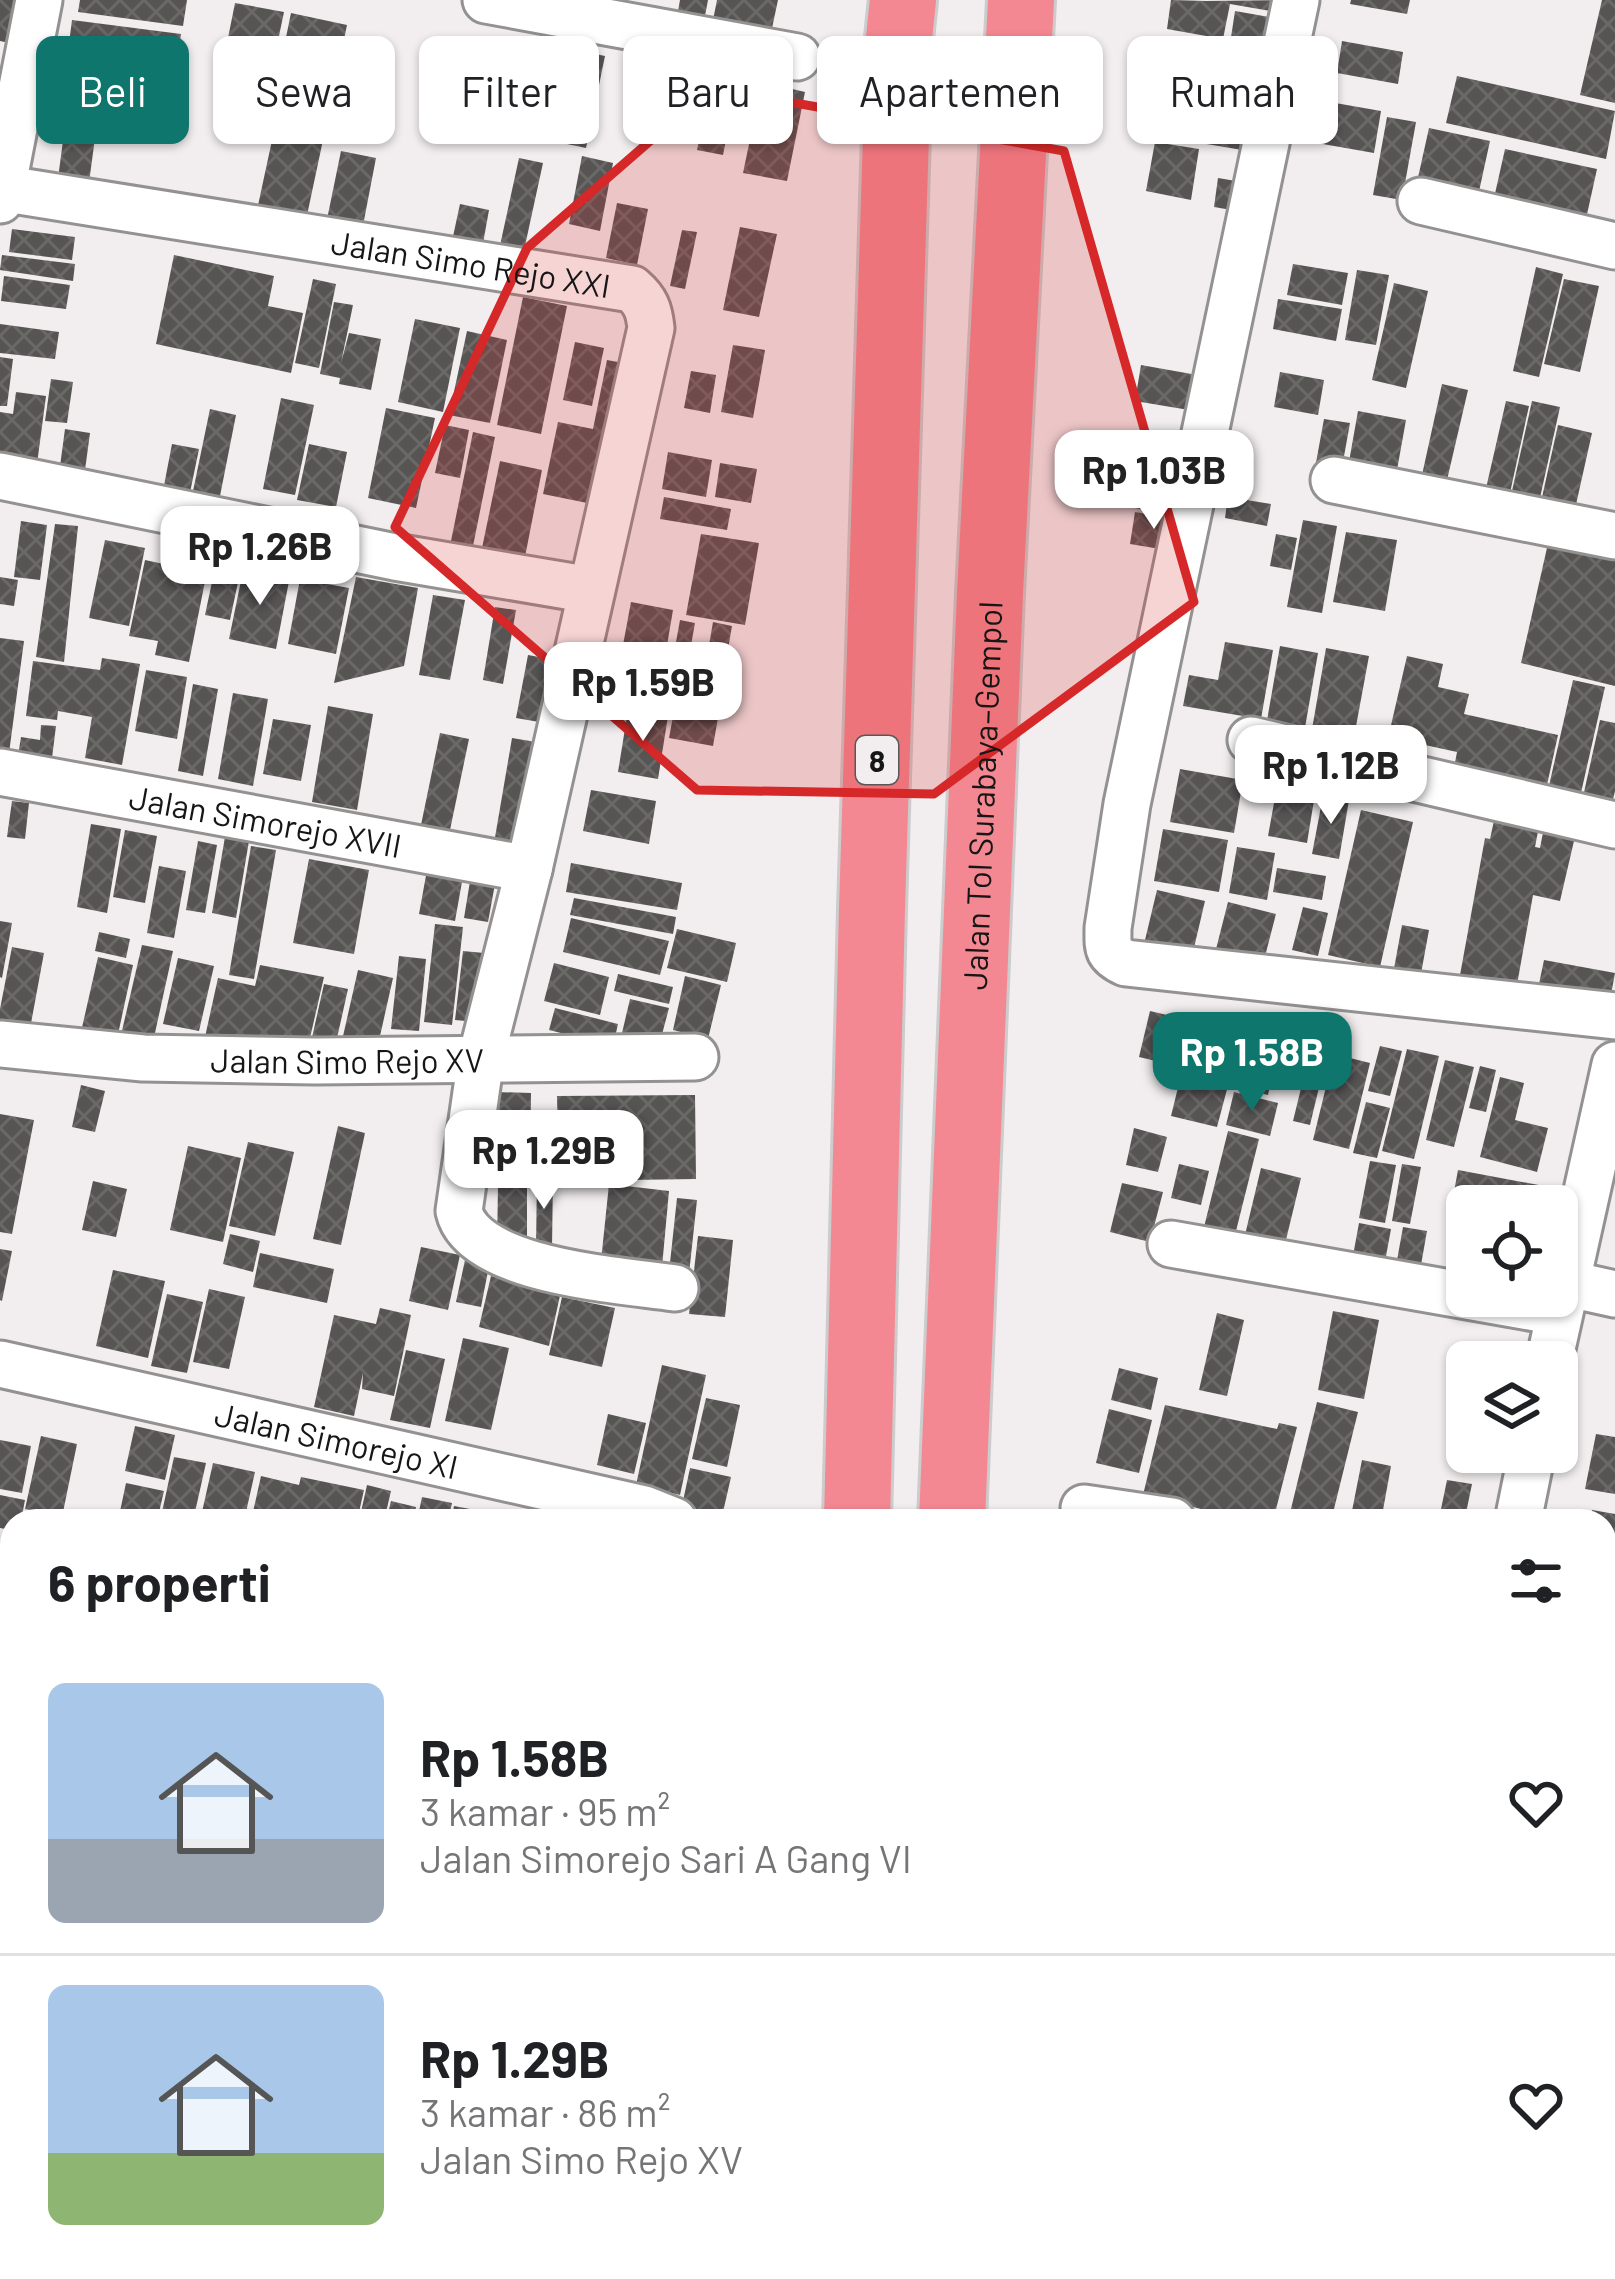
<!DOCTYPE html>
<html lang="id">
<head>
<meta charset="utf-8">
<style>
	body { margin:0; font-family:Barlow,sans-serif; background:#f6f6f6; color:#202124; height:100vh; display:flex; flex-direction:column; font-size:45px; white-space:nowrap }
	* { box-sizing:border-box; margin:0 }
	p { font-size:39px; color:#757577 }
	.icon { flex:none; width:66px; height:66px; fill:none; stroke:currentColor; stroke-width:2; stroke-linecap:round; stroke-linejoin:round }
	.map { position:relative; flex:1; overflow:hidden }
	.details { position:absolute; left:0px; top:1509px; width:1617px; height:771px; display:flex; flex-direction:column; background:#fff; border-radius:36px 36px 0 0; box-shadow:0 3px 9px #0004 }
	.details>* { flex:none }
	.top-card { position:absolute; left:36px; top:36px; width:1545px; height:108px; display:flex; gap:24px }
	.fabs { position:absolute; left:1446px; top:1185px; display:grid; gap:24px }
	.fabs a { display:grid; place-items:center; width:132px; height:132px; border-radius:18px; background:#fff; box-shadow:0 3px 9px #0004; font-size:60px }
	.price { position:absolute; translate:-50% -102px; padding:0 27px; border-radius:24px; background:#fff; color:#222; font-size:39px; line-height:78px; filter:drop-shadow(0 3px 6px #0008) }
	.price::after { content:''; position:absolute; left:50%; top:72px; width:36px; height:27px; margin-left:-18px; background:inherit; clip-path:polygon(0 0,100% 0,50% 100%) }
	.price.on { background:#0f766e; color:#fff }
	ul { padding:0; list-style:none }
	li { display:flex; align-items:center; gap:36px; height:300px; padding:0 48px }
	li+li { border-top:3px solid #e0e0e0 }
	li span { display:grid; place-items:center; flex:none; width:336px; height:240px; border-radius:18px; color:#555 }
	li>.icon { margin-inline-start:auto }
	span .icon { width:144px; height:144px; fill:#fffc; stroke-width:1 }
	li b { font-size:51px }
	h2 { display:flex; justify-content:space-between; align-items:center; height:144px; padding:0 48px; font-size:51px }
	.pill { padding:0 42px; border-radius:18px; background:#fff; box-shadow:0 3px 9px #0004; font-size:42px; line-height:108px }
	.pill.on { background:#0f766e; color:#fff }
	.map>svg:first-child { display:block }
	.building { fill:url(#building-cross-hatch) }
	.lines { fill:none; stroke-linecap:round; stroke-linejoin:round }
	.minor-casing { stroke:#949191; stroke-width:51 }
	.motorway-casing { stroke:#ccc; stroke-width:72 }
	.minor { stroke:#fff; stroke-width:45 }
	.motorway { stroke:#f48892; stroke-width:66 }
	.marked { fill:#d62828; fill-opacity:0.2; stroke:#d62828; stroke-width:9; stroke-linejoin:round }
	.labels { text-anchor:middle; dominant-baseline:central; stroke-width:12; stroke-linejoin:round; paint-order:stroke }
	.shield { fill:#f2eeef; stroke:#595757; stroke-width:3 }
	.shield-label { font-size:30px; font-weight:bold; fill:#171616 }
	.street-label { font-size:33px; fill:#171616; stroke:#f2eeef }
</style>
</head>
<body>
<div class="map">
<svg width="1615" height="2279" viewBox="0 0 1615 2279">
	<defs>
		<pattern id="building-cross-hatch" width="8" height="8" patternUnits="userSpaceOnUse" patternTransform="scale(3)"><rect width="8" height="8" fill="#575454"/><path d="M0 0l8 8M0 8l8-8" fill="none" stroke="#6b6868"/></pattern>
	</defs>
	<rect width="100%" height="100%" fill="#f2eeef"/>
	<!-- building -->
	<path class="building" d="M0,0H23L14,44L0,41Z
		M80,0H187L183,26L78,12Z
		M680,0H708L705,16L678,11Z
		M717,0H778L771,33L713,20Z
		M1171,0L1206,1L1291,0L1288,14L1230,4L1223,39L1167,29Z
		M1351,0H1410L1407,14L1350,4Z
		M1602,0H1615V103L1580,95Z
		M235,3L284,12L264,108L216,98Z
		M1235,11L1281,19L1276,52L1230,44Z
		M291,13L347,25L327,121L271,110Z
		M72,20L181,34L172,96L64,82Z
		M1342,41L1403,52L1398,84L1337,73Z
		M1193,42L1271,55L1267,80L1189,65Z
		M457,46L513,57L497,137L441,126Z
		M586,52L605,56L586,148L567,144Z
		M528,55L564,62L549,132L514,125Z
		M1200,73L1272,86L1260,153L1165,137L1170,105L1194,109Z
		M1457,76L1615,111L1606,159L1446,123Z
		M762,82L805,92L787,181L743,173Z
		M711,86L736,90L723,155L697,150Z
		M44,94L94,100L90,130L41,124Z
		M1324,101L1381,111L1374,153L1317,143Z
		M1387,117L1416,122L1402,200L1373,195Z
		M1429,128L1490,141L1478,196L1417,182Z
		M274,131L323,140L306,220L257,210Z
		M64,133L95,138L88,190L57,186Z
		M1155,142L1199,149L1191,200L1146,191Z
		M1505,149L1597,169L1584,228L1492,207Z
		M341,151L376,158L360,241L324,234Z
		M582,156L613,163L600,231L569,224Z
		M519,158L543,163L523,255L499,250Z
		M1218,178L1254,184L1249,213L1214,207Z
		M617,203L648,209L637,265L606,258Z
		M460,204L489,210L480,260L449,255Z
		M740,227L777,234L759,317L723,310Z
		M12,229L75,237L72,260L9,252Z
		M682,230L697,232L685,289L670,286Z
		M2,255L75,264L73,281L0,270Z
		M174,255L274,276L268,306L303,313L291,373L156,344Z
		M1293,264L1348,273L1342,305L1287,295Z
		M1536,267L1563,274L1539,377L1513,371Z
		M1357,270L1389,275L1376,345L1345,340Z
		M4,276L70,285L66,309L1,301Z
		M313,279L336,284L319,368L295,363Z
		M1564,279L1599,286L1580,372L1544,364Z
		M1394,283L1428,291L1406,388L1372,380Z
		M523,297L567,306L541,434L497,425Z
		M1278,299L1342,309L1336,341L1273,329Z
		M334,302L353,305L341,363L349,333L381,339L371,390L339,384L340,378L320,374Z
		M415,319L460,328L443,412L398,402Z
		M0,324L59,332L55,359L0,353Z
		M467,331L507,340L490,423L449,415Z
		M575,342L604,348L592,406L563,400Z
		M733,345L765,350L753,418L721,412Z
		M0,357L13,359L7,406H0Z
		M607,360L634,365L602,506L543,494L558,422L593,429Z
		M1141,365L1214,378L1207,413L1135,401Z
		M691,371L716,375L710,413L684,408Z
		M1280,372L1324,380L1318,415L1274,407Z
		M51,379L73,382L67,423L45,421Z
		M1442,384L1468,390L1447,480L1422,475Z
		M16,392L46,396L37,464L0,469V412L13,414Z
		M281,398L314,405L295,495L263,489Z
		M1506,401L1529,406L1508,502L1484,497Z
		M1532,401L1560,407L1536,516L1508,509Z
		M386,408L435,418L416,508L368,498Z
		M210,409L236,415L219,501L192,496Z
		M1358,411L1406,420L1395,481L1347,473Z
		M1324,419L1350,423L1341,473L1315,468Z
		M445,425L469,430L460,478L435,473Z
		M1558,425L1592,433L1573,518L1539,511Z
		M65,429L90,433L83,485L58,481Z
		M473,432L495,437L473,546L451,541Z
		M172,444L199,449L187,507L161,501Z
		M309,444L347,452L336,507L297,500Z
		M668,452L712,460L706,497L662,489Z
		M500,461L542,470L524,562L481,553Z
		M720,463L757,469L751,503L715,497Z
		M1136,471L1190,480L1183,516L1129,507Z
		M664,497L731,509L727,530L660,519Z
		M1228,497L1271,504L1267,526L1225,518Z
		M1135,512L1177,519L1172,551L1130,544Z
		M1303,520L1337,526L1322,613L1287,607Z
		M21,521L47,525L40,580L14,577Z
		M55,524L78,526L64,662L36,657Z
		M1346,532L1397,540L1385,611L1333,602Z
		M701,534L759,543L745,625L686,615Z
		M1276,534L1297,538L1291,570L1270,566Z
		M1549,539L1615,555V686L1521,663Z
		M105,540L145,548L129,626L89,618Z
		M175,554L209,561L189,662L155,655L158,641L129,636L145,560L173,566Z
		M216,563L241,568L230,620L205,615Z
		M244,566L290,576L276,649L229,639Z
		M0,577L18,580L14,606L0,604Z
		M356,577L418,588L404,666L334,683Z
		M300,579L349,588L336,654L288,644Z
		M433,595L465,600L450,680L419,675Z
		M631,602L673,610L663,669L620,661Z
		M495,607L516,610L503,684L483,680Z
		M680,620L695,623L686,673L671,670Z
		M713,622L732,626L723,678L704,674Z
		M0,638L24,641L7,768L0,767Z
		M1225,642L1273,650L1261,719L1183,706L1189,675L1218,680Z
		M1280,646L1318,653L1303,739L1265,732Z
		M1326,648L1369,656L1352,748L1310,741Z
		M528,655L556,660L545,723L516,718Z
		M1407,656L1443,664L1438,687L1469,694L1464,714L1558,735L1545,794L1453,773L1457,752L1425,745L1423,756L1386,747Z
		M102,658L140,664L122,765L85,758L92,717L58,711L57,720L26,716L33,661L100,670Z
		M623,669L660,675L656,700L619,694Z
		M146,670L187,677L177,739L135,731Z
		M1573,680L1605,687L1578,806L1546,799Z
		M193,684L218,689L203,776L178,771Z
		M233,693L268,699L253,786L218,779Z
		M328,706L373,714L357,810L312,802Z
		M628,710L668,716L658,779L618,772Z
		M674,711L718,718L713,746L669,738Z
		M273,719L311,725L301,781L263,774Z
		M1600,720L1615,723V791L1608,821L1579,815Z
		M41,725L56,726L51,766L17,762L21,737L40,740Z
		M440,733L469,739L450,830L421,825Z
		M512,738L548,744L528,861L492,855Z
		M1180,769L1243,780L1234,833L1170,822Z
		M1278,781L1316,788L1307,843L1268,836Z
		M591,790L656,801L649,844L583,831Z
		M1323,796L1349,800L1339,859L1312,854Z
		M12,801L29,803L25,839L7,837Z
		M1361,810L1413,822L1380,967L1328,955Z
		M1495,816L1539,826L1535,847L1540,848L1545,822L1577,828L1560,901L1533,895L1515,996L1458,986L1485,838L1490,839Z
		M91,824L121,829L107,913L77,907Z
		M1163,829L1228,840L1219,892L1154,881Z
		M125,830L157,836L145,903L113,897Z
		M226,831L250,835L236,918L212,913Z
		M198,841L217,845L205,913L186,910Z
		M251,846L276,850L254,979L229,975Z
		M1237,847L1275,853L1267,900L1229,893Z
		M309,859L369,870L354,954L293,943Z
		M429,859L465,865L455,921L419,914Z
		M571,863L682,883L677,910L566,892Z
		M159,866L186,871L174,938L147,933Z
		M1277,868L1326,876L1322,900L1273,892Z
		M472,869L497,873L488,922L464,918Z
		M1157,890L1205,901L1193,952L1145,940Z
		M574,898L676,917L673,934L570,915Z
		M1228,902L1276,914L1263,964L1215,953Z
		M1303,907L1328,913L1318,956L1292,950Z
		M571,918L669,941L660,975L563,952Z
		M0,921L12,923L2,978L0,977Z
		M435,924L463,927L452,1025L424,1022Z
		M1402,925L1429,930L1420,979L1393,974Z
		M677,929L736,943L727,982L667,968Z
		M99,932L130,939L126,958L95,951Z
		M142,945L173,951L153,1042L121,1035Z
		M12,947L44,953L27,1045L0,1040V1009Z
		M463,951L484,953L477,1022L455,1020Z
		M399,956L426,959L419,1031L391,1029Z
		M98,957L133,965L117,1039L81,1032Z
		M178,958L214,966L199,1031L163,1024Z
		M1544,960L1615,973L1608,1011L1536,998Z
		M554,963L609,977L600,1015L544,1001Z
		M260,965L324,977L307,1051L205,1037L218,978L255,986Z
		M358,970L393,978L376,1054L341,1045Z
		M618,974L673,987L669,1004L614,991Z
		M685,976L721,985L708,1039L673,1030Z
		M324,984L348,989L333,1056L309,1051Z
		M630,999L669,1008L660,1042L622,1033Z
		M555,1008L618,1024L613,1046L549,1030Z
		M1150,1011L1184,1019L1173,1065L1139,1057Z
		M1380,1046L1402,1051L1390,1096L1368,1091Z
		M1407,1049L1439,1056L1414,1159L1382,1151Z
		M1334,1054L1370,1063L1349,1149L1313,1140Z
		M1445,1060L1474,1067L1454,1147L1426,1140Z
		M1240,1062L1273,1071L1268,1095L1234,1087Z
		M1480,1066L1496,1070L1486,1112L1469,1108Z
		M1183,1067L1230,1078L1217,1127L1171,1116Z
		M1304,1076L1321,1079L1310,1125L1293,1121Z
		M1500,1077L1524,1083L1515,1120L1548,1128L1537,1172L1480,1157Z
		M81,1085L105,1091L95,1132L72,1127Z
		M495,1092L531,1093L530,1184L493,1183Z
		M1234,1092L1278,1103L1270,1136L1226,1125Z
		M695,1095L696,1179L559,1181L557,1096Z
		M1366,1102L1390,1108L1377,1158L1353,1153Z
		M0,1114L34,1120L12,1234L0,1232Z
		M338,1126L365,1133L341,1245L313,1239Z
		M1134,1128L1167,1137L1158,1172L1126,1165Z
		M1228,1131L1259,1139L1233,1243L1202,1235Z
		M248,1142L294,1152L275,1236L229,1226Z
		M188,1146L241,1158L223,1242L170,1230Z
		M1370,1161L1396,1165L1385,1223L1359,1218Z
		M1179,1164L1209,1171L1201,1205L1171,1198Z
		M1402,1164L1421,1167L1410,1224L1392,1221Z
		M1261,1168L1301,1178L1284,1248L1244,1239Z
		M1458,1170L1571,1191L1557,1223V1206H1467L1452,1203Z
		M537,1176H553L552,1249H536Z
		M93,1181L127,1189L116,1237L82,1230Z
		M1122,1183L1163,1192L1150,1242L1110,1232Z
		M609,1184L669,1191L662,1267L601,1261Z
		M498,1185L527,1186V1247L497,1246Z
		M677,1198L697,1200L689,1274L669,1272Z
		M1359,1223L1391,1229L1382,1278L1350,1272Z
		M1403,1227L1427,1231L1418,1282L1394,1277Z
		M230,1234L260,1241L253,1272L223,1264Z
		M698,1236L733,1240L725,1317L689,1314Z
		M421,1247L460,1255L448,1310L409,1301Z
		M0,1249L12,1251L2,1301L0,1300Z
		M260,1253L334,1269L327,1303L253,1287Z
		M465,1260L489,1266L481,1307L456,1302Z
		M113,1270L165,1281L148,1358L96,1346Z
		M491,1276L561,1291L549,1346L479,1327Z
		M209,1289L245,1297L229,1369L193,1362Z
		M167,1294L203,1302L187,1373L151,1366Z
		M562,1297L615,1308L602,1367L549,1355Z
		M380,1308L411,1315L394,1396L362,1389L363,1373L354,1416L314,1407L334,1315L376,1324Z
		M1333,1311L1379,1320L1364,1399L1318,1390Z
		M1217,1313L1244,1320L1227,1396L1199,1390Z
		M463,1338L509,1348L491,1430L445,1421Z
		M1483,1342L1541,1353L1539,1362H1479Z
		M406,1350L445,1359L430,1428L390,1420Z
		M662,1365L706,1375L680,1495L636,1485Z
		M1119,1368L1158,1378L1151,1410L1111,1400Z
		M706,1398L740,1405L727,1467L692,1459Z
		M1317,1402L1358,1412L1331,1521H1288Z
		M1165,1405L1277,1429L1279,1423L1297,1427L1273,1521H1251L1143,1495Z
		M1109,1409L1152,1420L1139,1473L1096,1463Z
		M608,1414L646,1423L634,1474L597,1465Z
		M135,1426L175,1435L165,1480L125,1471Z
		M1596,1434L1615,1437V1494L1585,1489Z
		M41,1436L77,1444L62,1517L25,1509Z
		M0,1440L31,1446L22,1493L0,1489Z
		M1465,1443L1467,1444V1452H1523L1520,1471L1462,1460Z
		M174,1457L206,1463L193,1521H160Z
		M1362,1460L1391,1466L1381,1521H1350Z
		M213,1463L255,1472L244,1521H200Z
		M690,1468L731,1477L721,1521L679,1520Z
		M261,1476L299,1485L301,1477L364,1490L357,1521H251Z
		M1447,1480L1472,1484L1465,1518L1440,1514Z
		M126,1483L164,1491L157,1521H118Z
		M367,1485L391,1491L384,1521H359Z
		M0,1495L25,1500L21,1521H12V1530L0,1528Z
		M422,1497L452,1503L448,1521H417Z
		M391,1501L416,1507L413,1521H386Z
		M454,1506L486,1512L484,1521H451Z
		M1592,1510L1615,1514V1582L1605,1580V1521H1590Z
		M1605,1691L1615,1693V1749L1605,1747Z
		M1605,1760L1615,1762V1813L1605,1811Z
		M1605,2061L1615,2063V2136L1605,2134Z
		M6,2090L12,2091V2195L0,2193V2120Z
		M1605,2139L1615,2141V2216L1605,2214Z
		M0,2262L12,2264V2268L37,2269L35,2279H0Z
		M438,2268H470L469,2279H436Z
		M476,2268H525L523,2279H474Z
		M539,2268H750L748,2279H537Z"/>
	<g class="lines">
		<defs>
			<g id="minor">
				<path d="M486,0L797,57"/>
				<path d="M1296,0L1127,804L1108,928C1108,948 1106,954 1126,963L1615,1016"/>
				<path id="s1" d="M0,188L632,289C646,301 649,310 651,328L529,869L481,1058L459,1211C473,1272 623,1280 675,1288"/>
				<path d="M0,200L39,0"/>
				<path d="M1421,201L1615,246"/>
				<path d="M0,476L395,557L591,590"/>
				<path d="M1334,480L1615,536"/>
				<path d="M1251,740L1615,825"/>
				<path id="s2" d="M0,772L529,869"/>
				<path id="s3" d="M0,1044L143,1058L315,1061L695,1057"/>
				<path d="M1171,1244L1558,1312"/>
				<path d="M1565,1283L1615,1294"/>
				<path d="M1549,1362L1615,1065"/>
				<path id="s4" d="M0,1364L644,1509L674,1521"/>
				<path d="M1084,1508L1172,1521"/>
				<path d="M1518,1521L1532,1452"/>
				<path d="M1605,1590L1615,1592"/>
				<path d="M0,1649L12,1652"/>
				<path d="M1605,1936L1615,1938"/>
				<path d="M0,1941L12,1944"/>
				<path d="M0,2230L12,2233"/>
				<path d="M170,2268L219,2279"/>
				<path d="M1395,2279L1397,2268"/>
			</g>
			<g id="motorway">
				<path d="M857,1521L872,909L899,38L903,0"/>
				<path id="s5" d="M952,1521L990,593L1021,0"/>
				<path d="M838,2279L839,2268"/>
				<path d="M925,2279L926,2268"/>
			</g>
		</defs>
		<!-- minor casing -->
		<use href="#minor" class="minor-casing"/>
		<!-- motorway casing -->
		<use href="#motorway" class="motorway-casing"/>
		<!-- minor -->
		<use href="#minor" class="minor"/>
		<!-- motorway -->
		<use href="#motorway" class="motorway"/>
	</g>
	<!-- marked area -->
	<path class="marked" d="M711,88L1064,151L1194,602L934,794L697,790L395,527L527,248Z"/>
	<g class="labels">
		<!-- shield labels -->
		<rect class="shield" x="856" y="736" width="42" height="48" rx="9"/>
		<g class="shield-label">
			<text x="877" y="760">8</text>
		</g>
		<!-- street labels -->
		<g class="street-label">
			<text stroke="none"><textPath href="#s1" startOffset="477">Jalan Simo Rejo XXI</textPath></text>
			<text stroke="none"><textPath href="#s5" startOffset="726">Jalan Tol Surabaya–Gempol</textPath></text>
			<text stroke="none"><textPath href="#s2" startOffset="270">Jalan Simorejo XVII</textPath></text>
			<text stroke="none"><textPath href="#s3" startOffset="348">Jalan Simo Rejo XV</textPath></text>
			<text stroke="none"><textPath href="#s4" startOffset="345">Jalan Simorejo XI</textPath></text>
		</g>
	</g>
</svg>
<div class="fabs">
<a><svg class="icon" aria-label="locate" viewBox="0 0 24 24"><circle cx="12" cy="12" r="6"/><path d="M12 2v4M12 18v4M2 12h4M18 12h4"/></svg></a>
<a><svg class="icon" aria-label="layers" viewBox="0 0 24 24"><path d="M12 4l9 5-9 5-9-5zM3 14l9 5 9-5"/></svg></a>
</div>
<b class="price" style="left:1154px;top:532px">Rp 1.03B</b>
<b class="price" style="left:260px;top:608px">Rp 1.26B</b>
<b class="price" style="left:643px;top:744px">Rp 1.59B</b>
<b class="price" style="left:1331px;top:827px">Rp 1.12B</b>
<b class="price on" style="left:1252px;top:1114px">Rp 1.58B</b>
<b class="price" style="left:544px;top:1212px">Rp 1.29B</b>
<div class="top-card">
<a class="pill on">Beli</a>
<a class="pill">Sewa</a>
<a class="pill">Filter</a>
<a class="pill">Baru</a>
<a class="pill">Apartemen</a>
<a class="pill">Rumah</a>
</div>
<section class="details">
<h2>6 properti<svg class="icon" aria-label="filters" viewBox="0 0 24 24"><path d="M4 7h16M4 17h16"/><circle cx="9" cy="7" r="2"/><circle cx="15" cy="17" r="2"/></svg></h2>
<ul>
<li><span style="background:linear-gradient(#a9c7e8 65%,#9aa5b1 0)"><svg class="icon" aria-label="home" viewBox="0 0 24 24"><path d="M3 11l9-7 9 7M6 9v11h12V9"/></svg></span><div><b>Rp 1.58B</b><p>3 kamar · 95 m²</p><p>Jalan Simorejo Sari A Gang VI</p></div><svg class="icon" aria-label="heart" viewBox="0 0 24 24"><path d="M12 20l-8-8c-3-5 5-10 8-4 3-6 11-1 8 4z"/></svg></li>
<li><span style="background:linear-gradient(#a9c7e8 70%,#8fb573 0)"><svg class="icon" aria-label="home" viewBox="0 0 24 24"><path d="M3 11l9-7 9 7M6 9v11h12V9"/></svg></span><div><b>Rp 1.29B</b><p>3 kamar · 86 m²</p><p>Jalan Simo Rejo XV</p></div><svg class="icon" aria-label="heart" viewBox="0 0 24 24"><path d="M12 20l-8-8c-3-5 5-10 8-4 3-6 11-1 8 4z"/></svg></li>
</ul>
</section>
</div>
</body>
</html>
